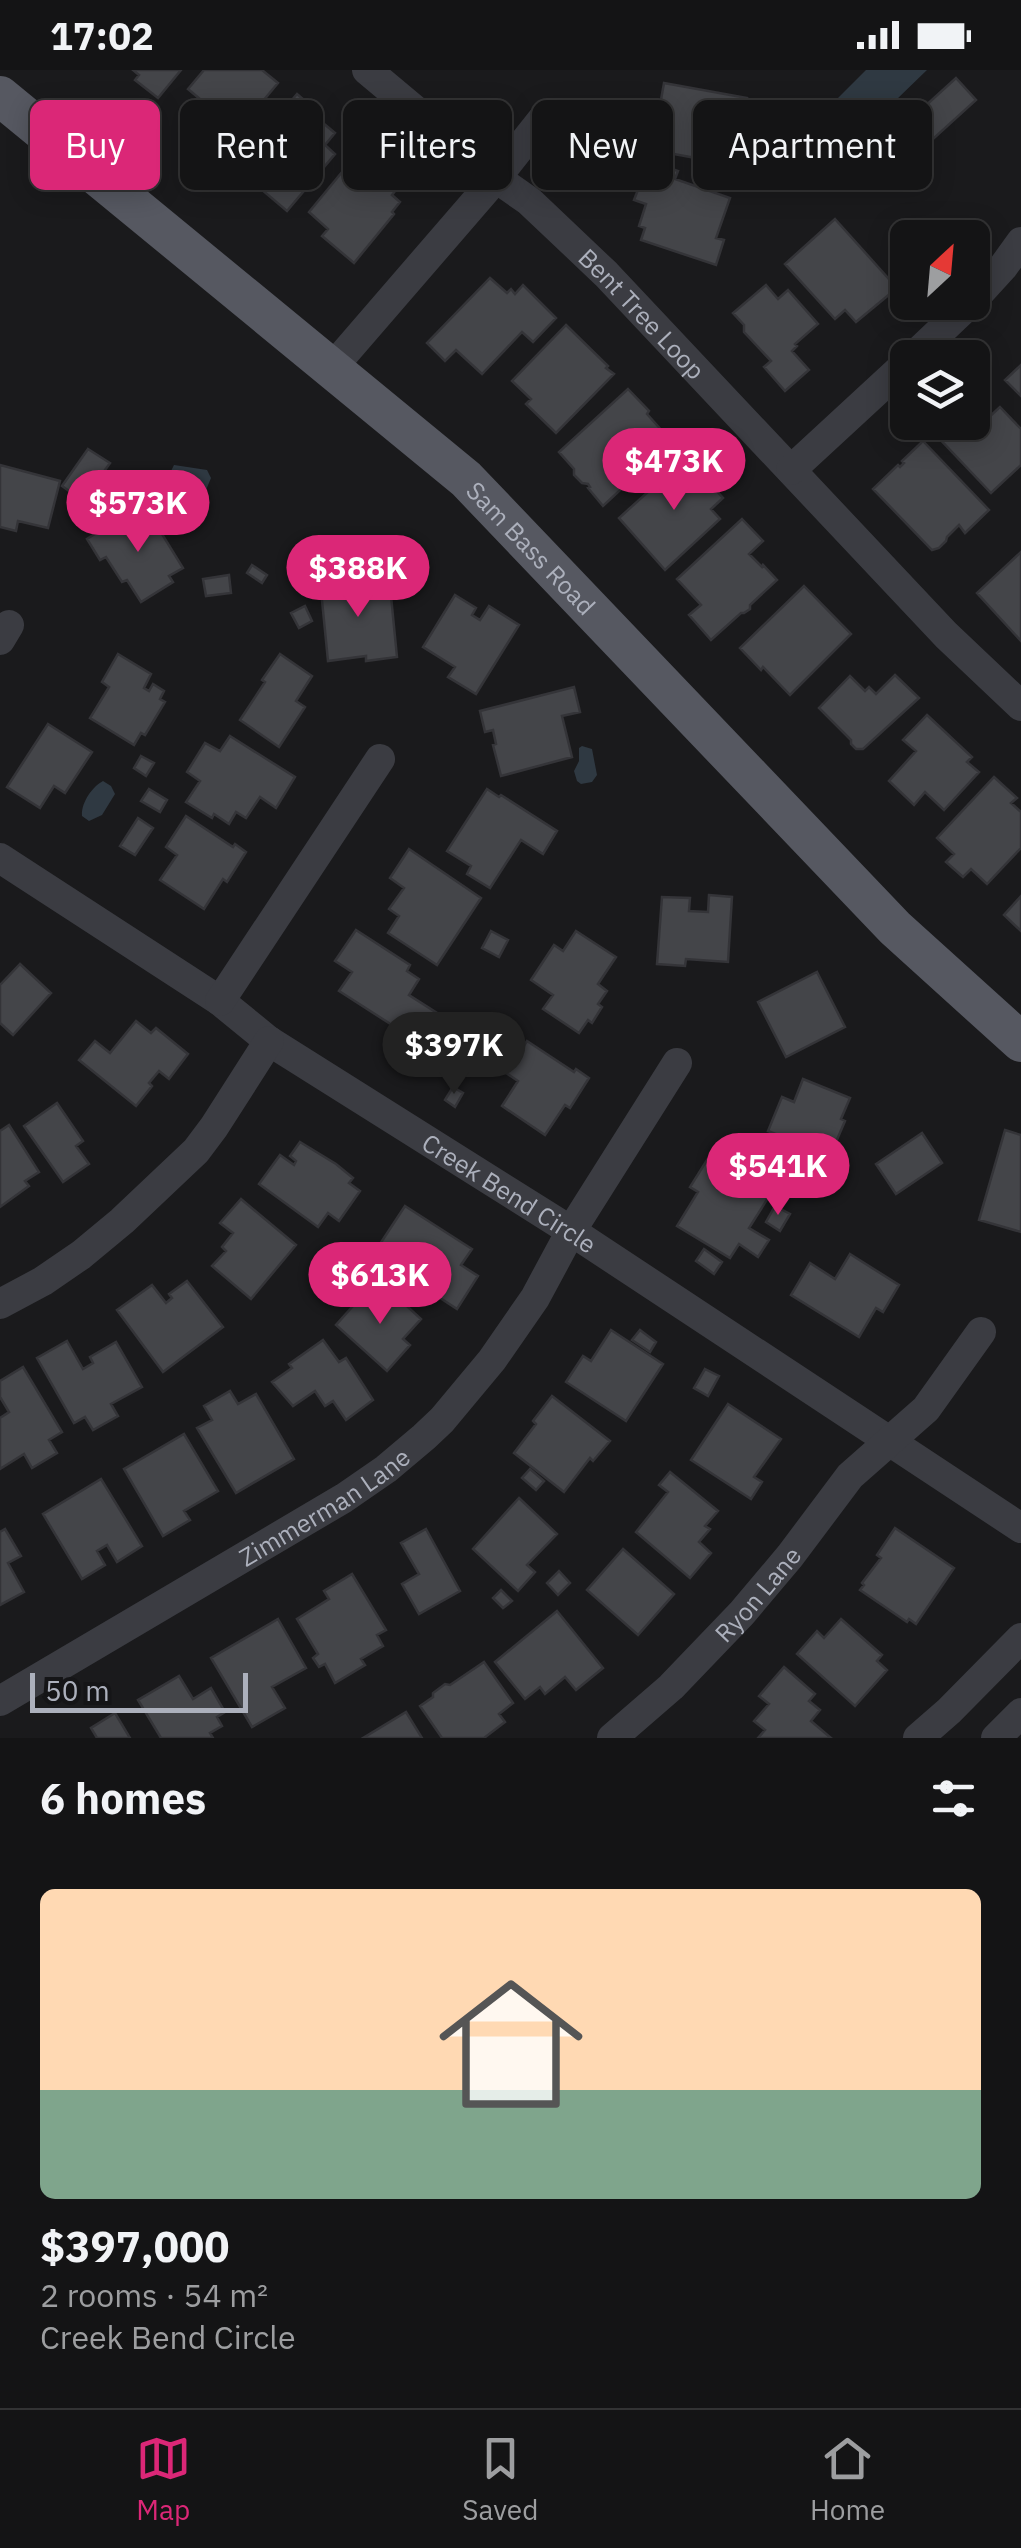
<!DOCTYPE html>
<html lang="en">
<head>
<meta charset="utf-8">
<style>
	body { margin:0; font-family:"IBM Plex Sans",sans-serif; background:#212122; color:#f1f3f6; height:100vh; display:flex; flex-direction:column; font-size:38px; white-space:nowrap }
	* { box-sizing:border-box; margin:0 }
	p { font-size:32px; color:#9d9ea0 }
	.icon { flex:none; width:55px; height:55px; fill:none; stroke:currentColor; stroke-width:2; stroke-linecap:round; stroke-linejoin:round }
	.map { position:relative; height:1668px; overflow:hidden }
	.side { display:flex; flex-direction:column; background:#141415; flex:1 }
	.side>* { flex:none }
	.top-card { position:absolute; left:30px; top:30px; width:962px; height:90px; display:flex; gap:20px }
	.needle { width:65px; rotate:26deg }
	.tools { position:absolute; left:890px; top:150px; display:grid; gap:20px }
	.tools a { display:grid; place-items:center; width:100px; height:100px; border-radius:15px; background:#141415; box-shadow:0 5px 25px #0003,0 0 0 2px #333334; font-size:50px }
	.scale { position:absolute; left:30px; bottom:25px; width:218px; box-sizing:border-box; padding-left:10px; border:5px solid #acb0bc; border-top:0; font-size:28px; line-height:35px; white-space:nowrap; color:#acb0bc; -webkit-text-stroke:8px #151517; paint-order:stroke }
	.price { position:absolute; translate:-50% -85px; padding:0 22px; border-radius:35px; background:#db2777; color:#fff; font-size:32px; line-height:65px; filter:drop-shadow(0 2px 5px #0008) }
	.price::after { content:''; position:absolute; left:50%; top:60px; width:30px; height:22px; margin-left:-15px; background:inherit; clip-path:polygon(0 0,100% 0,50% 100%) }
	.price.active { background:#222; color:#fff }
	ul { padding:0; list-style:none }
	li { display:grid; align-content:center; gap:20px; height:530px; padding:0 40px }
	li+li { border-top:2px solid #333334 }
	li span { display:grid; place-items:center; height:310px; border-radius:15px; color:#555 }
	li>.icon { margin-inline-start:auto }
	span .icon { width:180px; height:180px; fill:#fffc; stroke-width:1 }
	li b { font-size:42px }
	h2 { display:flex; justify-content:space-between; align-items:center; height:120px; padding:0 40px; font-size:42px }
	.tag { padding:0 35px; border-radius:15px; background:#141415; box-shadow:0 5px 25px #0003,0 0 0 2px #333334; font-size:35px; line-height:90px }
	.tag.active { background:#db2777; color:#fff }
	.status { display:flex; justify-content:space-between; align-items:center; height:70px; padding:0 50px; background:#141415; direction:ltr }
	.status svg { height:28px; fill:currentColor }
	.tab-bar { display:flex; justify-content:space-around; align-items:center; height:140px; border-top:2px solid #333334; background:#141415; font-size:28px; color:#9d9ea0 }
	.tab-bar a { display:grid; justify-items:center; gap:5px }
	.tab-bar .active { color:#db2777 }
	.map>svg:first-child { display:block }
	.water { fill:#2f3942 }
	.building { fill:#444549; stroke:#343438; stroke-width:2.5 }
	.lines { fill:none; stroke-linecap:round; stroke-linejoin:round }
	.minor { stroke:#3b3c42; stroke-width:30 }
	.major { stroke:#565861; stroke-width:40 }
	.labels { text-anchor:middle; dominant-baseline:central; stroke-width:10; stroke-linejoin:round; paint-order:stroke }
	.street-label { font-size:25px; fill:#acb0bc; stroke:#151517 }
</style>
</head>
<body>
<div class="status"><b>17:02</b><svg viewBox="0 0 49 12"><path d="M0 12V9h3v3zM5 12V6h3v6zM10 12V3h3v9zM15 12V0h3v12zM26 1h20v11H26zM47 4h2v5h-2z"/></svg></div>
<div class="map">
<svg width="1021" height="1668" viewBox="0 0 1021 1668">
	<rect width="100%" height="100%" fill="#1a1a1c"/>
	<!-- water -->
	<path class="water" d="M866,0H927L865,60L836,30Z
		M174,395L207,400L211,408L206,420L172,416L168,407Z
		M582,676L592,679L597,705L592,712L581,714L577,711L574,701L579,691V678Z
		M103,711L111,716L115,724L102,745L89,751L82,746C81,733 92,717 103,711Z"/>
	<!-- building -->
	<path class="building" d="M133,0H181L158,28L135,10L139,5Z
		M204,0H262L278,13L238,61L188,19Z
		M956,8L976,30L922,79L902,57Z
		M664,13L747,28L742,55H745L743,62L740,64L745,65L739,96L652,80Z
		M297,24L320,44L317,48L335,63L325,75L335,84L287,141L235,97Z
		M361,79L387,100L384,103L399,116L392,125L400,132L392,142L394,144L354,193L322,166L328,159L309,142Z
		M649,91L678,101L675,109L730,128L716,168L724,170L716,195L641,170L645,158L639,156L646,134L634,130Z
		M835,149L897,218L856,252L845,240L835,249L785,194Z
		M490,208L507,223L511,219L515,224L523,215L556,248L533,272L522,262L482,304L456,280L445,291L427,273Z
		M766,215L778,229L788,220L818,254L795,274L797,276L792,281L809,300L785,321L764,297L771,291L744,262V255L733,243Z
		M566,255L608,296L606,298L614,304L556,363L526,334L531,329L512,311Z
		M1021,295V326L1005,310Z
		M628,319L649,341L647,344L672,372L603,436L588,418L590,417L588,414L582,413L574,405V399L559,382Z
		M1000,337L1021,359V395L991,423L935,364L948,352H969L975,360Z
		M923,371L989,440L965,463L959,455L947,467L946,471L939,478L932,480L873,419L898,395L900,397L904,393L902,391Z
		M88,379L110,393L83,431L62,416Z
		M689,385L710,408L707,410L723,428L711,439L720,449L665,500L619,448Z
		M0,395L60,411L48,458L18,451L16,461L0,457Z
		M149,443L183,498L169,506L173,512L141,532L127,510L122,512L106,487L100,490L87,469L123,446L129,455Z
		M742,449L763,471L749,484L762,497L763,495L777,510L750,535V539L744,543H741L711,570L689,545L701,535L677,509Z
		M1021,482V571L977,523Z
		M406,484L420,486L417,503L403,501Z
		M252,495L267,505L262,513L247,503Z
		M229,505L231,523L206,526L203,509Z
		M367,505L369,519L390,516L397,587L366,591V586L328,591L320,510Z
		M804,516L851,564L790,625L763,597L761,600L740,578Z
		M455,525L476,538L472,545L480,550L489,536L519,555L476,624L448,607L455,597L423,577Z
		M305,536L312,551L299,558L291,543Z
		M118,584L151,604L144,618L149,621L153,614L164,621L160,629L165,632L145,665L141,663L134,675L90,648L109,617L102,612Z
		M280,584L312,606L296,631L305,637L279,677L240,650L265,612L262,610Z
		M895,605L919,628L863,679H856L851,674V670L819,638L850,606L865,621L869,617L876,624Z
		M574,617L580,642L562,646L572,687L501,706L493,675L496,674L493,660L485,662L480,641Z
		M927,645L972,687L967,692L979,702L944,740L925,722L914,735L889,711L916,681L903,670Z
		M48,654L92,682L65,723L54,716L40,738L7,717Z
		M230,666L295,707L276,738L260,727L246,748L236,742L229,754L214,744L212,748L186,732L200,711L187,702L205,673L220,681Z
		M141,686L154,693L146,706L134,698Z
		M994,707L1017,728L1011,733L1021,742V778L987,814L971,799L963,807L946,792L954,784L937,768Z
		M149,719L167,730L160,742L141,731Z
		M487,719L499,727L501,725L557,761L543,784L521,770L490,818L467,804L471,796L447,781Z
		M186,746L233,777L235,774L246,782L227,812L223,809L204,839L160,810L177,785L166,777Z
		M138,748L153,758L135,785L120,776Z
		M409,779L481,828L437,895L388,863L399,846L389,839L404,818L390,808Z
		M709,825L732,827L728,892L686,889L685,896L657,894L662,827L690,828L689,841L708,842Z
		M1021,826V861L1004,845Z
		M356,860L410,895L407,901L419,909L409,925L437,943L420,970L408,962L406,964L339,921L352,902L335,891Z
		M491,861L508,870L499,887L482,878Z
		M576,861L616,887L598,914L607,921L598,934L602,937L592,953L588,950L579,963L543,939L553,925L531,910L554,875L563,881Z
		M20,894L51,923L13,965L0,953V915Z
		M817,902L845,957L786,987L758,932Z
		M136,951L151,963L156,958L188,984L169,1009L159,1001L149,1013L152,1016L136,1036L79,990L95,971L110,983Z
		M527,971L574,1002L576,999L589,1008L570,1038L565,1035L545,1065L502,1036L518,1011L506,1003Z
		M803,1009L850,1028L841,1049L845,1051L830,1086L768,1061L782,1027L794,1032Z
		M453,1017L463,1023L455,1037L445,1030Z
		M57,1033L83,1071L76,1076L89,1094L63,1112L24,1056Z
		M9,1055L39,1102L25,1111L29,1116L0,1137V1061Z
		M1005,1060L1021,1065V1162L979,1150Z
		M922,1063L942,1093L896,1124L876,1094Z
		M300,1072L336,1094L353,1108L349,1113L360,1121L339,1151L328,1143L318,1157L259,1114L280,1085L294,1095L296,1091L290,1086Z
		M707,1090L768,1128L749,1158L769,1170L758,1187L739,1174L730,1188L677,1156L698,1122L690,1117Z
		M241,1129L296,1175L251,1229L212,1196L226,1181L222,1177L233,1163L220,1153Z
		M405,1136L472,1179L461,1195L478,1206L457,1239L388,1194L392,1187L378,1177Z
		M775,1136L790,1144L780,1161L766,1152Z
		M704,1179L722,1192L714,1204L696,1191Z
		M850,1184L899,1215L883,1242L876,1238L859,1267L791,1225L810,1193L835,1209Z
		M187,1211L223,1257L163,1302L117,1240L152,1215L166,1233L172,1228L169,1224Z
		M370,1217L388,1233L395,1225L421,1249L403,1269L410,1275L387,1301L336,1255Z
		M611,1260L663,1294L626,1351L566,1312L583,1286L591,1291Z
		M640,1260L656,1272L650,1282L632,1270Z
		M323,1270L339,1292L346,1288L373,1330L346,1350L333,1331L325,1336L315,1321L293,1336L272,1312L292,1298L289,1294Z
		M67,1271L83,1299L93,1293L90,1287L116,1272L142,1317L111,1334L118,1346L93,1360L85,1347L74,1353L37,1288Z
		M23,1297L62,1362L49,1370L57,1383L32,1398L24,1384L0,1399V1348L9,1342L0,1327V1311Z
		M705,1299L719,1306L708,1326L694,1318Z
		M230,1321L238,1334L256,1324L294,1389L236,1423L197,1358L212,1350L204,1336Z
		M552,1326L610,1371L593,1391L590,1388L564,1422L514,1383L536,1354L533,1351Z
		M728,1334L781,1369L754,1407L762,1412L751,1429L691,1390Z
		M184,1364L218,1421L184,1441L190,1450L163,1466L124,1399Z
		M530,1399L544,1411L536,1420L522,1408Z
		M670,1402L718,1441L705,1456L710,1459L699,1472L711,1483L690,1508L636,1462L668,1422L659,1415Z
		M101,1409L142,1476L117,1492L107,1475L97,1481L105,1495L82,1509L43,1444Z
		M519,1428L557,1464L527,1495L535,1502L518,1521L473,1479Z
		M895,1458L954,1498L916,1554L909,1549L907,1552L860,1520L864,1515L862,1513L881,1488L877,1485Z
		M5,1459L21,1486L8,1493L24,1522L0,1535V1462Z
		M426,1459L460,1521L419,1544L402,1514L419,1504L401,1473Z
		M623,1479L674,1524L638,1565L587,1520Z
		M559,1501L570,1513L558,1525L547,1513Z
		M352,1504L386,1560L377,1565L383,1576L361,1589L365,1595L335,1613L325,1594L319,1597L313,1588L318,1584L297,1549L329,1529L324,1521Z
		M501,1520L512,1531L503,1538L493,1528Z
		M557,1541L603,1598L576,1620L565,1607L545,1624L540,1617L525,1629L495,1592Z
		M278,1549L306,1598L272,1617L285,1638L252,1657L211,1588Z
		M841,1549L882,1585L877,1591L887,1600L855,1636L797,1584L817,1561L824,1568Z
		M484,1592L513,1633L499,1644L505,1652L484,1668H442L420,1636L433,1627V1623L445,1614L450,1615Z
		M784,1597L815,1624L809,1631L820,1640L811,1651L831,1668H758L765,1660L754,1651L769,1634L759,1626Z
		M179,1606L193,1629L211,1618L225,1642L217,1647L222,1656L210,1663L213,1668H161L138,1630Z
		M406,1642L422,1668H363Z
		M115,1643L130,1668H97L91,1658Z"/>
	<g class="lines">
		<!-- minor -->
		<g class="minor">
			<path id="s1" d="M367,0L496,108L529,131L606,204L946,565L1021,636"/>
			<path d="M972,231L1003,197L1021,172"/>
			<path d="M912,288L971,232"/>
			<path d="M331,299L496,108L541,51"/>
			<path d="M791,400L908,292"/>
			<path d="M0,570L9,555"/>
			<path id="s2" d="M0,788L220,931L269,971L571,1161L1021,1458"/>
			<path d="M220,931L380,689"/>
			<path d="M0,1234L43,1211L81,1185L122,1151L196,1081L214,1057L269,971"/>
			<path id="s3" d="M0,1631L344,1428L386,1399L424,1367L442,1350L492,1290L535,1228L571,1161L677,993"/>
			<path id="s4" d="M612,1668L671,1617L742,1543L790,1486L850,1406L926,1339L981,1262"/>
			<path d="M918,1668L949,1641L1021,1568"/>
			<path d="M996,1668L1021,1643"/>
		</g>
		<!-- major -->
		<path class="major" id="s5" d="M0,26L466,409L895,858L1021,972"/>
	</g>
	<g class="labels">
		<!-- street labels -->
		<g class="street-label">
			<text stroke="none"><textPath href="#s1" startOffset="368">Bent Tree Loop</textPath></text>
			<text stroke="none"><textPath href="#s5" startOffset="698">Sam Bass Road</textPath></text>
			<text stroke="none"><textPath href="#s2" startOffset="610">Creek Bend Circle</textPath></text>
			<text stroke="none"><textPath href="#s3" startOffset="378">Zimmerman Lane</textPath></text>
			<text stroke="none"><textPath href="#s4" startOffset="205">Ryon Lane</textPath></text>
		</g>
	</g>
</svg>
<div class="tools">
<a><svg class="needle" viewBox="-14 -14 28 28"><path d="M0-13l5 13h-10z" fill="#e53935"/><path d="M0 13l5-13h-10z" fill="#9d9ea0"/></svg></a>
<a><svg class="icon" aria-label="layers" viewBox="0 0 24 24"><path d="M12 4l9 5-9 5-9-5zM3 14l9 5 9-5"/></svg></a>
</div>
<div class="scale">50 m</div>
<b class="price" style="left:674px;top:443px">$473K</b>
<b class="price" style="left:138px;top:485px">$573K</b>
<b class="price" style="left:358px;top:550px">$388K</b>
<b class="price active" style="left:454px;top:1027px">$397K</b>
<b class="price" style="left:778px;top:1148px">$541K</b>
<b class="price" style="left:380px;top:1257px">$613K</b>
<div class="top-card">
<a class="tag active">Buy</a>
<a class="tag">Rent</a>
<a class="tag">Filters</a>
<a class="tag">New</a>
<a class="tag">Apartment</a>
</div>
</div>
<section class="side">
<h2>6 homes<svg class="icon" aria-label="filters" viewBox="0 0 24 24"><path d="M4 7h16M4 17h16"/><circle cx="9" cy="7" r="2"/><circle cx="15" cy="17" r="2"/></svg></h2>
<ul>
<li><span style="background:linear-gradient(#ffd9b3 65%,#7fa58c 0)"><svg class="icon" aria-label="home" viewBox="0 0 24 24"><path d="M3 11l9-7 9 7M6 9v11h12V9"/></svg></span><div><b>$397,000</b><p>2 rooms · 54 m²</p><p>Creek Bend Circle</p></div></li>
</ul>
</section>
<nav class="tab-bar">
<a class="active"><svg class="icon" aria-label="map" viewBox="0 0 24 24"><path d="M3 6l6-2 6 2 6-2v14l-6 2-6-2-6 2zM9 4v14M15 6v14"/></svg>Map</a>
<a><svg class="icon" aria-label="saved" viewBox="0 0 24 24"><path d="M7 4h10v16l-5-4-5 4z"/></svg>Saved</a>
<a><svg class="icon" aria-label="home" viewBox="0 0 24 24"><path d="M3 11l9-7 9 7M6 9v11h12V9"/></svg>Home</a>
</nav>
</body>
</html>
